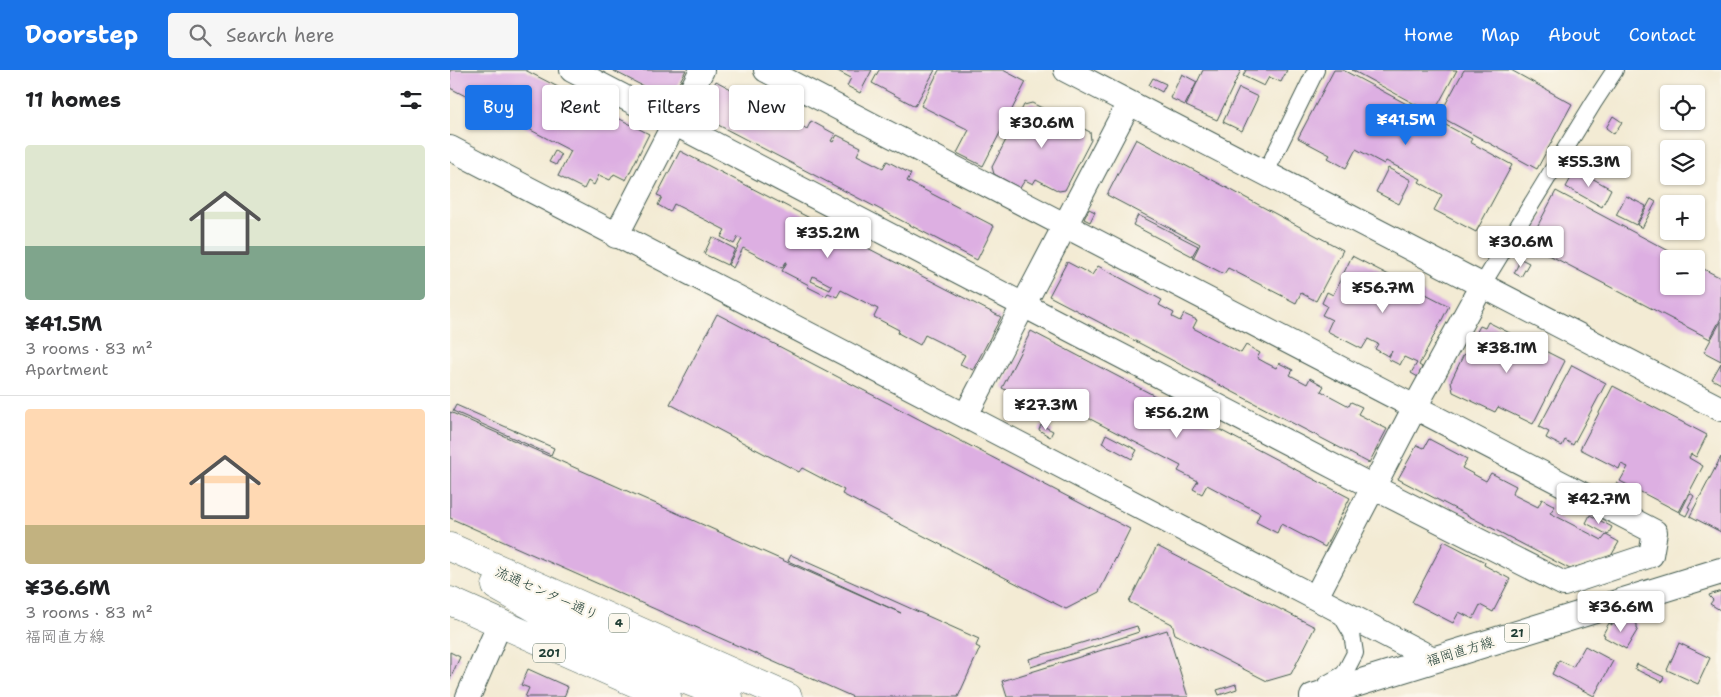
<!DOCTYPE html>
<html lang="en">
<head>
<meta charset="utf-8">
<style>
	body { margin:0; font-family:"Shantell Sans","Klee One",sans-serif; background:#f6f6f6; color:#202124; height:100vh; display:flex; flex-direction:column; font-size:19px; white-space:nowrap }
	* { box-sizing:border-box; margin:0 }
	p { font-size:16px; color:#757577 }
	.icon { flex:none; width:28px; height:28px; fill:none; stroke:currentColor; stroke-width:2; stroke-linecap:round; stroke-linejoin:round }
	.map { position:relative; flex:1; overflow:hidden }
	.panel { display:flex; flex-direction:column; background:#fff; width:450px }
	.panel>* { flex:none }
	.guide { position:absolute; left:15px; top:15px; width:475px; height:45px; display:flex; gap:10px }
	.buttons { position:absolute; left:1210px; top:15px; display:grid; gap:10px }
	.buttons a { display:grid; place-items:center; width:45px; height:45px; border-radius:5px; background:#fff; box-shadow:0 1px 4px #0004; font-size:25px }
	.price { position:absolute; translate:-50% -42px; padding:0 11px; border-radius:5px; background:#fff; color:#222; font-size:16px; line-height:32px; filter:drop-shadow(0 1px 2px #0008) }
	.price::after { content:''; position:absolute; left:50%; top:30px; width:15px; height:11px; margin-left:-8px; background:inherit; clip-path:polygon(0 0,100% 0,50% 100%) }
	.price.active { background:#1a73e8; color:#fff }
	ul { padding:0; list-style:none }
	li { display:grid; align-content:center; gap:10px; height:265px; padding:0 25px }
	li+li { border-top:1px solid #e0e0e0 }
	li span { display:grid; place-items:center; height:155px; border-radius:5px; color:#555 }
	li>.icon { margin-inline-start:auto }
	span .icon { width:90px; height:90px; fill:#fffc; stroke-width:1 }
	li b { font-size:21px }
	h2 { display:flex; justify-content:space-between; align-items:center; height:60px; padding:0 25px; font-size:21px }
	.pill { padding:0 18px; border-radius:5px; background:#fff; box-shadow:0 1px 4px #0004; font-size:18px; line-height:45px }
	.pill.active { background:#1a73e8; color:#fff }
	header { display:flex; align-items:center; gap:30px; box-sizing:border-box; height:70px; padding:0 25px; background:#1a73e8; color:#fff }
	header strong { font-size:24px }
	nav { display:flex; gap:28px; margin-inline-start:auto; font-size:18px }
	.search { width:350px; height:45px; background:#f6f6f6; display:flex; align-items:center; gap:12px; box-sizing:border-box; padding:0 18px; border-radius:5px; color:#757577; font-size:19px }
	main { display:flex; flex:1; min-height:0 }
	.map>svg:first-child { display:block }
	.building { fill:#ddafe2; fill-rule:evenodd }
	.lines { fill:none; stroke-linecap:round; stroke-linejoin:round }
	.street-casing { stroke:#3f574c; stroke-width:18 }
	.secondary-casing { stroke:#3f574c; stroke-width:26 }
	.primary-casing { stroke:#3f574c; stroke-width:28 }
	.highway-casing { stroke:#3f574c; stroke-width:29 }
	.street { stroke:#fff; stroke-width:16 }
	.secondary { stroke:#fff; stroke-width:24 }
	.primary { stroke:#fff; stroke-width:26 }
	.highway { stroke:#fff; stroke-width:28 }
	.labels { text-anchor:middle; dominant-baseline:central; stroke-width:4.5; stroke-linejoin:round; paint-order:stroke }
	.shield { fill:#fbf7ec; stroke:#61756b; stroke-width:1 }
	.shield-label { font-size:12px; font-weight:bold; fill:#1f3d34 }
	.street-label { font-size:14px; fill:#1f3d34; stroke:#fbf7ec }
</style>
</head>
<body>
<header>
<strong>Doorstep</strong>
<div class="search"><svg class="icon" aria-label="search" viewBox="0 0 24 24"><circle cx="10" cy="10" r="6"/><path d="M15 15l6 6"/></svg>Search here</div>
<nav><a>Home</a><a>Map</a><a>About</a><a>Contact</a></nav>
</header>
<main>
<section class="panel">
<h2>11 homes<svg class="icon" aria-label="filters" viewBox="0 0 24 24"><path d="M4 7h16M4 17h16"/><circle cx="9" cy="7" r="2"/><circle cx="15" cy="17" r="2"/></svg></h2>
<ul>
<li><span style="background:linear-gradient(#dfe7d0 65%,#7fa58c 0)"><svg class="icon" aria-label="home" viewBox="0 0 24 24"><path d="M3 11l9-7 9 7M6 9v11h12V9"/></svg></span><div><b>¥41.5M</b><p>3 rooms · 83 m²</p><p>Apartment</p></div></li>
<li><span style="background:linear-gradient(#ffd9b3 75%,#c2b280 0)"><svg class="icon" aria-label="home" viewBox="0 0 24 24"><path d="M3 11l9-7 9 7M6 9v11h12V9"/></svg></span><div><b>¥36.6M</b><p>3 rooms · 83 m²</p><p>福岡直方線</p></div></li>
</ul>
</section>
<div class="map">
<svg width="1271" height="627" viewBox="0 0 1271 627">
	<rect width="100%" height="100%" fill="#fbf7ec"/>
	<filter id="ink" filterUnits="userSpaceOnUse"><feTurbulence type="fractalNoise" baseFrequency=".02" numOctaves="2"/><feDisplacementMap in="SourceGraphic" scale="10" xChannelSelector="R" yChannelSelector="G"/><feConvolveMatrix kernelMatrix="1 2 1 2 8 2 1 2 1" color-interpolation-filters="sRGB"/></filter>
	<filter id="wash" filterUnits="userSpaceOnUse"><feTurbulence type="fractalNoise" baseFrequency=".0096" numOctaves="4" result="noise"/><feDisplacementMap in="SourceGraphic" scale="20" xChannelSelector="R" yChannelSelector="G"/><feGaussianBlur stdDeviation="1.12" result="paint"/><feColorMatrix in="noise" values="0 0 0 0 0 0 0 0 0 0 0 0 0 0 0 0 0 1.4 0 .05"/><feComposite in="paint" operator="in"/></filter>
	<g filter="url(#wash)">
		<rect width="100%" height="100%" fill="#f3ebd4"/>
		<g id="blocks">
			<!-- building -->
			<path class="building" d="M0,0H75L199,64L176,110L164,104L160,110L149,105L144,115L138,111L134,119L108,106L121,81L0,18Z
				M162,0H236L220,30Z
				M386,0H422L410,23L397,16L401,8Z
				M429,0H485L465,36L422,13Z
				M489,0H553L576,12L533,96L507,83L519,60L471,36Z
				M753,0H791L767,50L736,36Z
				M796,0H837L831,12L819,7L814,16L793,6Z
				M884,0H893L1022,69L1020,72L1062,95L1026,162L984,140L992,125L969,112L971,109L936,91L934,94L906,79L896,98L878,88L880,85L848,68Z
				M902,0H1007L983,44Z
				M1014,0H1061L1122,34L1087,99L989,46Z
				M732,4L747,12L735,35L720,28Z
				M703,8L716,14L712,22L699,15Z
				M266,11L307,33L311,25L348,44L344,52L357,59L361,51L385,64L381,71L383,72L387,65L411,77L407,85L433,98L437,91L461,104L457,111L544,156L527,190L249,45Z
				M789,18L808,27L792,61L773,52Z
				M582,33L640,62L641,70L615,120L609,121L586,109L583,114L575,110L570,118L544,104L542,97L574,35Z
				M1163,46L1172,52L1164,64L1156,58Z
				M686,69L893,180L866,231L851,223L846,233L778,198L774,204L743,188L750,174L657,125Z
				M105,81L111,85L106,95L99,92Z
				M230,81L551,247L523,300L510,294L515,285L475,265L470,275L448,263L449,260L424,247L428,239L391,220L387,227L378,223L376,226L358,217L359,215L332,201L337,192H336L332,198L293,178L283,198L278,195L292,169L288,167L284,174L271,167L275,160L224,134L220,142L208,135L212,127L207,125ZM363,206L382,216L380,220L361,211Z
				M938,98L961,110L949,134L926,122Z
				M1126,99L1161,119L1152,137L1116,117Z
				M1106,121L1234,189H1219V216H1246V195L1271,208V248L1260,269L1078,174Z
				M1176,126L1196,136L1186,155L1166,145Z
				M1201,129L1206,132L1192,158L1187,155Z
				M639,139L645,142L640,152L634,149Z
				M688,145L748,176L742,186L683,155Z
				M262,167L285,179L277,195L254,184Z
				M902,186L999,236L969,295L972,297L968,307L961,303L967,293L954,287L950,295L938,289L942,281L938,286L925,279L928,274L918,269L912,279L877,261L882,250L872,245L877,236L872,233L877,222L883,225Z
				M1071,189L1079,193L1071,207L1064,203Z
				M617,192L642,205L648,196L712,230L709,235L724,243L722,247L730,251L734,244L747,250L743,258L791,283L796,275L810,283L807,288L816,293L826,298L829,293L843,300L840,305L857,314L860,308L874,316L871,321L899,336L901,332L912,337L908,344L937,359L919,393L599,226Z
				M267,244L680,459L649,522L616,539L392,424L394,420L352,398L349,402L220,334Z
				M1271,251V291L1254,282Z
				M1038,252L1115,291L1083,354L1048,337L1045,342L1003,322L1001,311L1014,284L1020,287L1030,268L1025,265L1030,256L1035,258Z
				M581,261L900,428L875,477L831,454L827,463L806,452L810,443L757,415L752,424L743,419L748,411L728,401L731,396L617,337L610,348L552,318Z
				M1271,293V314L1262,309Z
				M1122,295L1156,313L1123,375L1115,370L1112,376L1096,368L1099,362L1089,357Z
				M1163,316L1257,365L1246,387L1241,384L1239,388L1253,396L1229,442L1170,411L1178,397L1171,394L1169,399L1130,379Z
				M6,335L104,378L101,385L3,341Z
				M0,342L451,543L338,491L341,485L529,569L526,576L530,578L508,627H403L0,448Z
				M591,355L603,361L600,367L589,360Z
				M656,364L687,380L682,389L652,373Z
				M979,369L1017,389L1012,398L1036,411L1041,403L1066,416L1062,424L1088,437L1092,429L1105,436L1100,443L1152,470L1156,465L1169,472L1161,486L1120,499L948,409L967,375L974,378Z
				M1271,387V462L1240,446Z
				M1166,413L1171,415L1164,432L1158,429Z
				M1240,423L1244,426L1238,437L1240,438L1236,446L1230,443Z
				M1140,445L1162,457L1158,465L1136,453Z
				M994,471L1035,492L1034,495L1060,509L1043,542L1030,535L1023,549L1009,542L1003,553L962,532Z
				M707,476L865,557L841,604L817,611L725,564L722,554L679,532Z
				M1271,521V538L1270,540L1260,534L1263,530L1260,527L1259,525Z
				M1178,548L1187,554V559H1188L1176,579L1154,567L1155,565L1153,564L1159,553L1162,555V553L1169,557L1173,551L1177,550Z
				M687,556L689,562L581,597L579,589Z
				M717,560L738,627H557L552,611Z
				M1229,573L1260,588L1248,614L1217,600Z
				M1135,576L1163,591L1144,626L1102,604L1109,590L1123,597Z
				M0,582L10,587L0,609Z
				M1187,594L1214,607L1212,612L1185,599Z
				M78,599L118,617L114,627H75L79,618L71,615Z
				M786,614L787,619L769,625L767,620Z"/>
		</g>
	</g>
	<g filter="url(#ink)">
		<use href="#blocks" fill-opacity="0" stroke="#3f574c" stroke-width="1"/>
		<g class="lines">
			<defs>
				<path id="street" d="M816,102L866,0
					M1032,215L1144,32L1165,0
					M876,614L894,604L905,583L902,564L892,547L886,543"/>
				<path id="secondary" d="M122,0L923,417L1114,514L1201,485L1205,462L316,0
					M616,0L1271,339
					M0,78L983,589
					M166,166L252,0
					M516,345L679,33
					M866,527L965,337L1032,215
					M18,627L47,560"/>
				<path id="primary" d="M863,627L1271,501"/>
				<path id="highway" d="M0,477L338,627
					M46,516L132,564L210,600L279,627
					M0,531L217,627"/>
			</defs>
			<!-- street casing -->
			<use href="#street" class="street-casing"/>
			<!-- secondary casing -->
			<use href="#secondary" class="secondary-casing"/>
			<!-- primary casing -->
			<use href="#primary" class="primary-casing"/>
			<!-- highway casing -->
			<use href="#highway" class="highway-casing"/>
			<!-- street -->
			<use href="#street" class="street"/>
			<!-- secondary -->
			<use href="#secondary" class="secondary"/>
			<!-- primary -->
			<use href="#primary" class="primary"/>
			<!-- highway -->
			<use href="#highway" class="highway"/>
		</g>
	</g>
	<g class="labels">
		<!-- shield labels -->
		<g class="shield">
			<rect x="159" y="543.5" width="20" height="19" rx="4"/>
			<rect x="1054.5" y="553.5" width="25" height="19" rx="4"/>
			<rect x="83" y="573.5" width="32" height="19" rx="4"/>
		</g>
		<g class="shield-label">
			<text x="169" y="553">4</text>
			<text x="1067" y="563">21</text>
			<text x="99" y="583">201</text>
		</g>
		<!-- street labels -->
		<g class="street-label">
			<text transform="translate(97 523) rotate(24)">流通センター通り</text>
			<text transform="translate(1010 581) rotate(-17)">福岡直方線</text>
		</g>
	</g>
</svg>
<div class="buttons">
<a><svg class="icon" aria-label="locate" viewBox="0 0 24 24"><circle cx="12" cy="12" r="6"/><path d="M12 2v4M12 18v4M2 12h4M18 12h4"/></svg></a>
<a><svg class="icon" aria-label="layers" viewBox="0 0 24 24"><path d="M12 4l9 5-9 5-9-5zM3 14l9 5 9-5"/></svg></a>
<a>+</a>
<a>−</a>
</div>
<b class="price active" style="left:956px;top:76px">¥41.5M</b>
<b class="price" style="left:592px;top:79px">¥30.6M</b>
<b class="price" style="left:1139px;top:118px">¥55.3M</b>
<b class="price" style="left:378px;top:189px">¥35.2M</b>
<b class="price" style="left:1071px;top:198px">¥30.6M</b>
<b class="price" style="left:933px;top:244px">¥56.7M</b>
<b class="price" style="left:1057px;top:304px">¥38.1M</b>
<b class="price" style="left:596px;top:361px">¥27.3M</b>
<b class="price" style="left:727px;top:369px">¥56.2M</b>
<b class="price" style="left:1149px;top:455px">¥42.7M</b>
<b class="price" style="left:1171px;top:563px">¥36.6M</b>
<div class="guide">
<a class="pill active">Buy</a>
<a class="pill">Rent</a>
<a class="pill">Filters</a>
<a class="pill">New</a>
</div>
</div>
</main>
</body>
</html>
